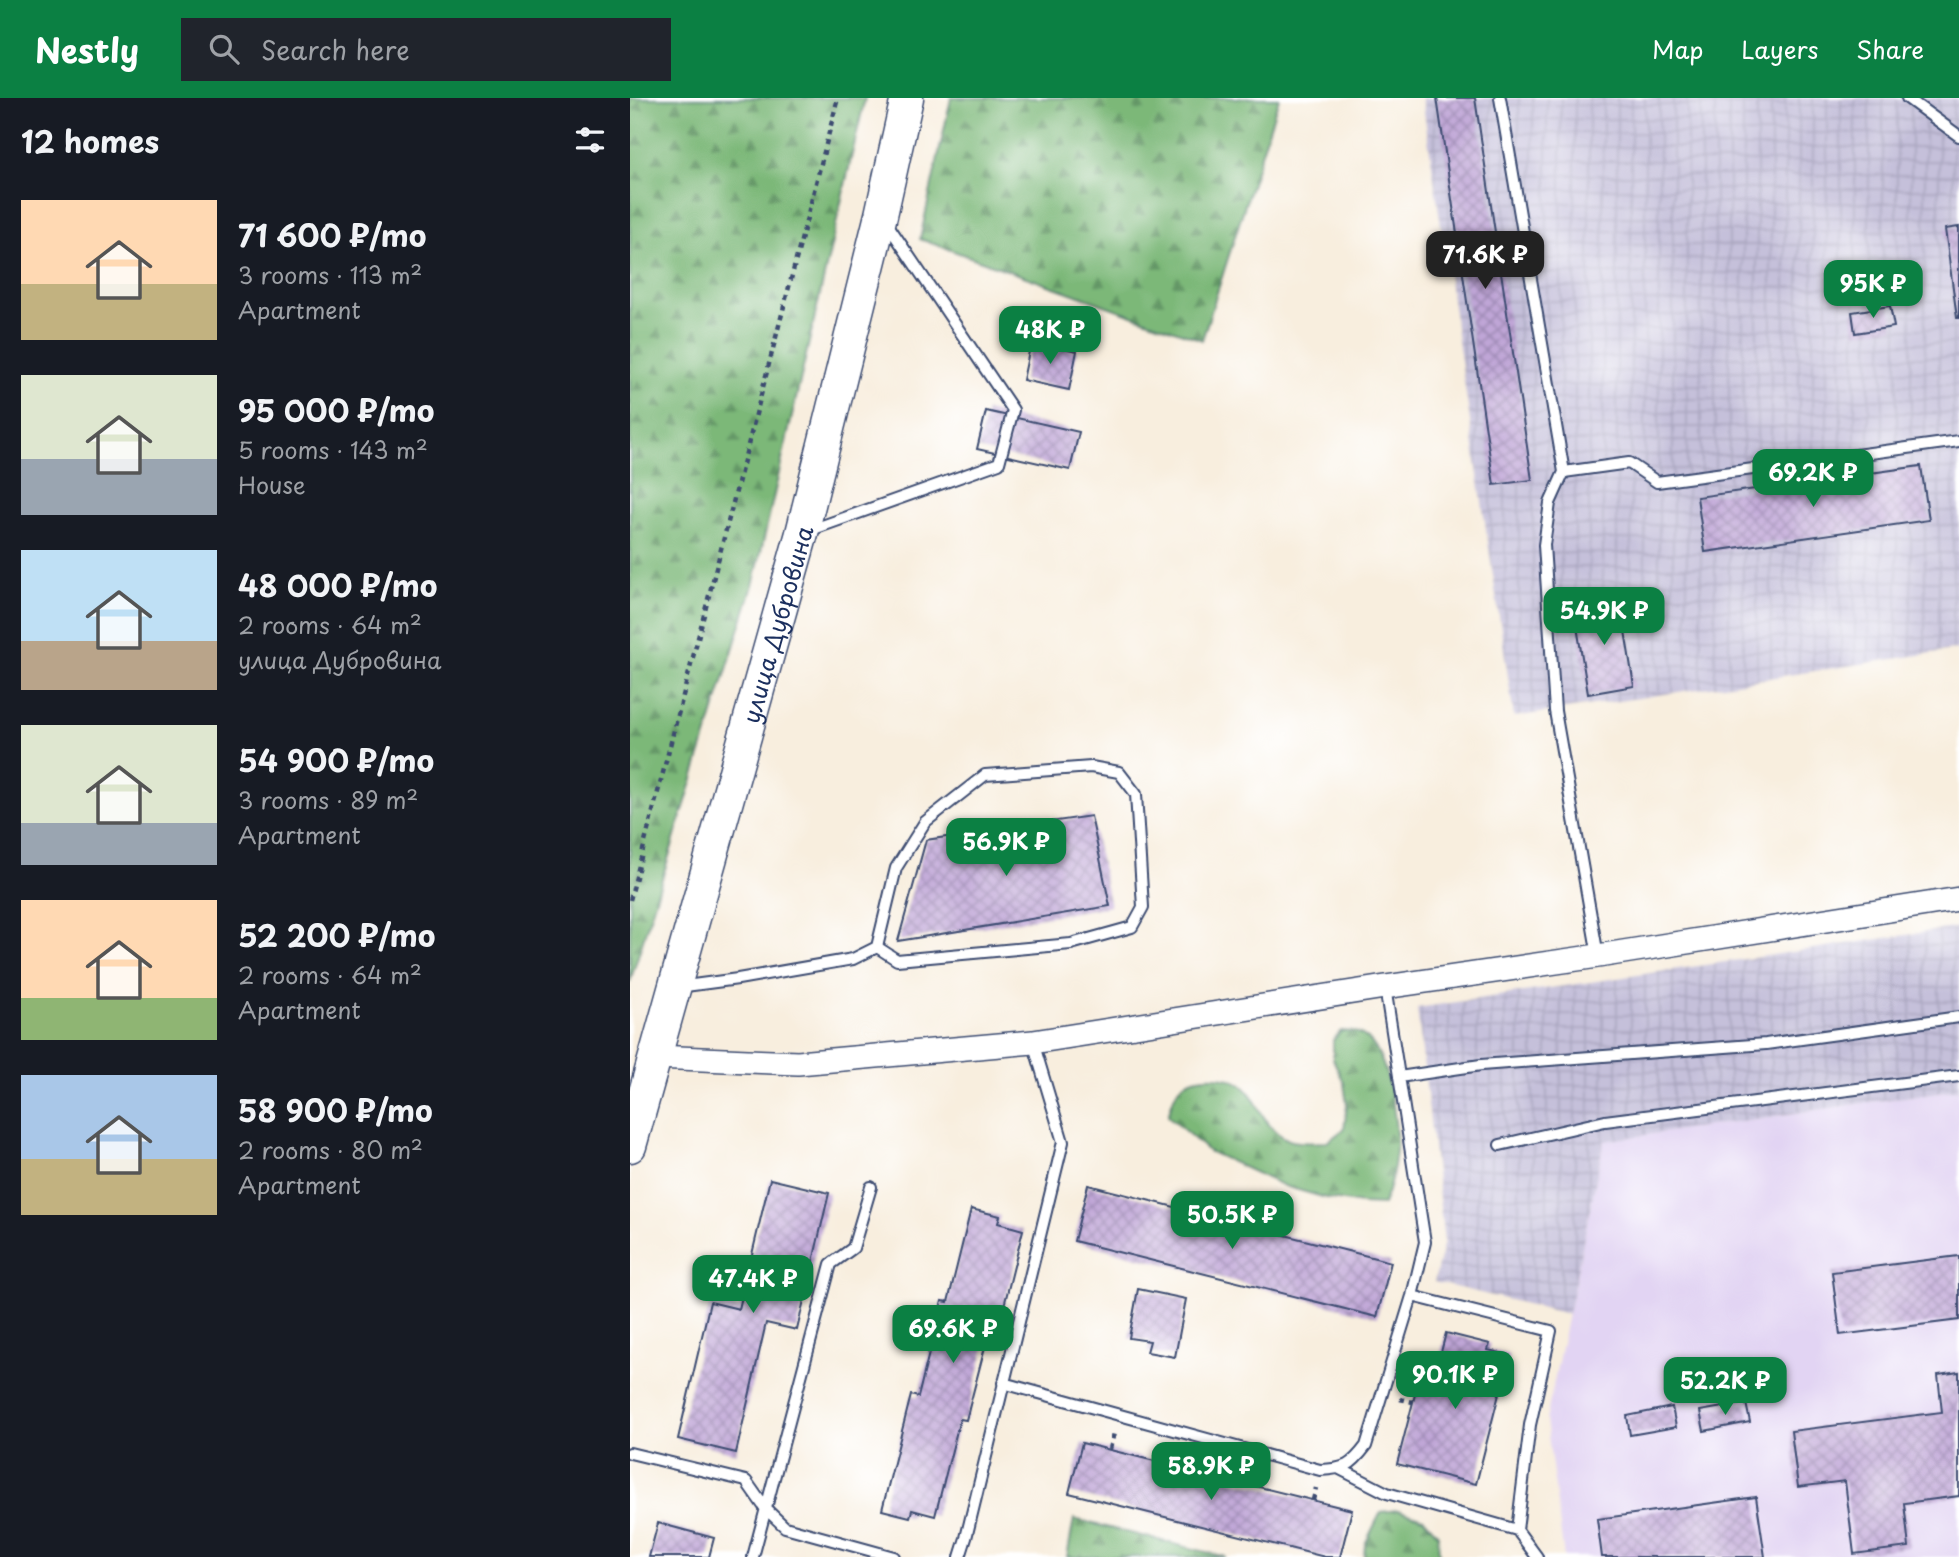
<!DOCTYPE html>
<html lang="en">
<head>
<meta charset="utf-8">
<style>
	body { margin:0; font-family:"Playpen Sans",sans-serif; background:#20242c; color:#f1f3f6; height:100vh; display:flex; flex-direction:column; font-size:26px; white-space:nowrap }
	* { box-sizing:border-box; margin:0 }
	p { font-size:23px; color:#9ea1a6 }
	.icon { flex:none; width:38px; height:38px; fill:none; stroke:currentColor; stroke-width:2; stroke-linecap:round; stroke-linejoin:round }
	.map { position:relative; flex:1; overflow:hidden }
	.details { display:flex; flex-direction:column; background:#171b24; width:630px }
	.details>* { flex:none }
	.price { position:absolute; translate:-50% -60px; padding:0 16px; border-radius:14px; background:#0b8043; color:#fff; font-size:23px; line-height:46px; filter:drop-shadow(0 2px 4px #0008) }
	.price::after { content:''; position:absolute; left:50%; top:42px; width:21px; height:16px; margin-left:-10px; background:inherit; clip-path:polygon(0 0,100% 0,50% 100%) }
	.price.current { background:#222; color:#fff }
	ul { padding:0; list-style:none }
	li { display:flex; align-items:center; gap:21px; height:175px; padding:0 21px }
	li span { display:grid; place-items:center; flex:none; width:196px; height:140px; border-radius:0px; color:#555 }
	li>.icon { margin-inline-start:auto }
	span .icon { width:84px; height:84px; fill:#fffc; stroke-width:1 }
	li b { font-size:30px }
	h2 { display:flex; justify-content:space-between; align-items:center; height:84px; padding:0 21px; font-size:30px }
	header { display:flex; align-items:center; gap:42px; box-sizing:border-box; height:98px; padding:0 35px; background:#0b8043; color:#fff }
	header strong { font-size:33px }
	nav { display:flex; gap:38px; margin-inline-start:auto; font-size:24px }
	.search { width:490px; height:63px; background:#20242c; display:flex; align-items:center; gap:18px; box-sizing:border-box; padding:0 24px; border-radius:0px; color:#9ea1a6; font-size:26px }
	main { display:flex; flex:1; min-height:0 }
	.map>svg:first-child { display:block }
	.built { fill:#e2d4f3 }
	.industrial { fill:url(#industrial-grid) }
	.forest { fill:url(#forest-firs); stroke:#4b746b; stroke-width:2 }
	.building { fill:url(#building-cross-hatch) }
	.lines { fill:none; stroke-linecap:round; stroke-linejoin:round }
	.lane-casing { stroke:#3c4c71; stroke-width:14 }
	.street-casing { stroke:#3c4c71; stroke-width:26 }
	.secondary-casing { stroke:#3c4c71; stroke-width:35 }
	.path { stroke:#3c4c71; stroke-width:4.5; stroke-dasharray:5 5; stroke-linecap:butt }
	.lane { stroke:#fff; stroke-width:10 }
	.street { stroke:#fff; stroke-width:23 }
	.secondary { stroke:#fff; stroke-width:32 }
	.labels { text-anchor:middle; dominant-baseline:central; stroke-width:6; stroke-linejoin:round; paint-order:stroke }
	.street-label { font-size:23px; fill:#1b2f5e; stroke:#fff }
</style>
</head>
<body>
<header>
<strong>Nestly</strong>
<div class="search"><svg class="icon" aria-label="search" viewBox="0 0 24 24"><circle cx="10" cy="10" r="6"/><path d="M15 15l6 6"/></svg>Search here</div>
<nav><a>Map</a><a>Layers</a><a>Share</a></nav>
</header>
<main>
<section class="details">
<h2>12 homes<svg class="icon" aria-label="filters" viewBox="0 0 24 24"><path d="M4 7h16M4 17h16"/><circle cx="9" cy="7" r="2"/><circle cx="15" cy="17" r="2"/></svg></h2>
<ul>
<li><span style="background:linear-gradient(#ffd9b3 60%,#c2b280 0)"><svg class="icon" aria-label="home" viewBox="0 0 24 24"><path d="M3 11l9-7 9 7M6 9v11h12V9"/></svg></span><div><b>71 600 ₽/mo</b><p>3 rooms · 113 m²</p><p>Apartment</p></div></li>
<li><span style="background:linear-gradient(#dfe7d0 60%,#9aa5b1 0)"><svg class="icon" aria-label="home" viewBox="0 0 24 24"><path d="M3 11l9-7 9 7M6 9v11h12V9"/></svg></span><div><b>95 000 ₽/mo</b><p>5 rooms · 143 m²</p><p>House</p></div></li>
<li><span style="background:linear-gradient(#bfe0f5 65%,#b9a48a 0)"><svg class="icon" aria-label="home" viewBox="0 0 24 24"><path d="M3 11l9-7 9 7M6 9v11h12V9"/></svg></span><div><b>48 000 ₽/mo</b><p>2 rooms · 64 m²</p><p>улица Дубровина</p></div></li>
<li><span style="background:linear-gradient(#dfe7d0 70%,#9aa5b1 0)"><svg class="icon" aria-label="home" viewBox="0 0 24 24"><path d="M3 11l9-7 9 7M6 9v11h12V9"/></svg></span><div><b>54 900 ₽/mo</b><p>3 rooms · 89 m²</p><p>Apartment</p></div></li>
<li><span style="background:linear-gradient(#ffd9b3 70%,#8fb573 0)"><svg class="icon" aria-label="home" viewBox="0 0 24 24"><path d="M3 11l9-7 9 7M6 9v11h12V9"/></svg></span><div><b>52 200 ₽/mo</b><p>2 rooms · 64 m²</p><p>Apartment</p></div></li>
<li><span style="background:linear-gradient(#a9c7e8 60%,#c2b280 0)"><svg class="icon" aria-label="home" viewBox="0 0 24 24"><path d="M3 11l9-7 9 7M6 9v11h12V9"/></svg></span><div><b>58 900 ₽/mo</b><p>2 rooms · 80 m²</p><p>Apartment</p></div></li>
</ul>
</section>
<div class="map">
<svg width="1329" height="1459" viewBox="0 0 1329 1459">
	<defs>
		<pattern id="industrial-grid" width="8" height="8" patternUnits="userSpaceOnUse" patternTransform="scale(1.75)"><rect width="8" height="8" fill="#c5c0da"/><path d="M0 4h8M4 0v8" fill="none" stroke="#a9a5be"/></pattern>
		<pattern id="forest-firs" width="22" height="20" patternUnits="userSpaceOnUse" patternTransform="scale(1.75)"><rect width="22" height="20" fill="#7bb878"/><path d="M5 1l3.5 6h-7zM16 11l3.5 6h-7z" fill="#649666"/></pattern>
		<pattern id="building-cross-hatch" width="8" height="8" patternUnits="userSpaceOnUse" patternTransform="scale(1.75)"><rect width="8" height="8" fill="#c0a6d7"/><path d="M0 0l8 8M0 8l8-8" fill="none" stroke="#9b88b2"/></pattern>
	</defs>
	<rect width="100%" height="100%" fill="#fff"/>
	<filter id="ink" filterUnits="userSpaceOnUse"><feTurbulence type="fractalNoise" baseFrequency=".0143" numOctaves="2"/><feDisplacementMap in="SourceGraphic" scale="14" xChannelSelector="R" yChannelSelector="G"/><feConvolveMatrix kernelMatrix="1 2 1 2 8 2 1 2 1" color-interpolation-filters="sRGB"/></filter>
	<filter id="wash" filterUnits="userSpaceOnUse"><feTurbulence type="fractalNoise" baseFrequency=".00686" numOctaves="4" result="noise"/><feDisplacementMap in="SourceGraphic" scale="28" xChannelSelector="R" yChannelSelector="G"/><feGaussianBlur stdDeviation="1.57" result="paint"/><feColorMatrix in="noise" values="0 0 0 0 0 0 0 0 0 0 0 0 0 0 0 0 0 1.4 0 .05"/><feComposite in="paint" operator="in"/></filter>
	<g filter="url(#wash)">
		<rect width="100%" height="100%" fill="#f8eede"/>
		<!-- built -->
		<path class="built" d="M1329,991V1459H934L916,1322L974,1043Z"/>
		<!-- industrial -->
		<path class="industrial" d="M792,0H1329V551L884,619Z
			M1329,829V991L974,1043L938,1216L804,1184L814,1143L787,910Z"/>
		<!-- forest -->
		<path class="forest" d="M0,0H235L124,484L0,884Z
			M321,0H649L572,242L290,141Z
			M711,933C716,934 723,933 728,935C759,945 768,1026 766,1054C764,1072 760,1090 753,1107L731,1106L696,1100L654,1088L578,1053L538,1018C544,995 548,981 575,979C636,975 618,1024 659,1042C669,1046 686,1044 697,1044L714,1031L717,1007L714,985L703,961V942Z
			M768,1412L794,1420L808,1436L809,1459H734L735,1446L751,1414Z
			M444,1421L596,1459H437Z"/>
		<g id="blocks">
			<!-- building -->
			<path class="building" d="M807,0H845L902,382L864,387Z
				M1329,129V220H1327L1315,131Z
				M1260,208L1264,229L1225,235L1222,214Z
				M401,244L447,253L439,292L393,282Z
				M356,313L449,334L440,372L347,351Z
				M1291,368L1299,422L1075,454L1067,399Z
				M990,502L1004,588L958,596L944,510Z
				M461,718L480,808L268,843L296,742Z
				M140,1081L199,1095L167,1232L136,1225L106,1355L48,1341L80,1204L109,1211Z
				M458,1087L761,1164L747,1219L444,1143Z
				M341,1111L370,1118L368,1125L393,1132L369,1228L361,1226L336,1322L330,1321L305,1418L282,1412L280,1419L252,1412L281,1297L288,1299L312,1203L318,1204Z
				M1329,1158V1222L1210,1237L1202,1174Z
				M508,1191L556,1201L545,1259L517,1254L520,1243L499,1240Z
				M816,1235L860,1246L858,1252L879,1257L846,1386L767,1366L789,1281L803,1285Z
				M1329,1274V1398L1274,1405L1279,1449L1224,1456L1215,1383L1168,1389L1161,1333L1312,1314L1308,1277Z
				M1116,1305L1120,1324L1074,1333L1070,1313Z
				M1042,1309L1046,1329L1000,1337L997,1318Z
				M452,1345L722,1412L710,1459H695L439,1395Z
				M1126,1399L1135,1459H972L967,1421Z
				M28,1425L84,1440L79,1459H19Z"/>
		</g>
	</g>
	<g filter="url(#ink)">
		<use href="#blocks" fill-opacity="0" stroke="#3c4c71" stroke-width="2"/>
		<g class="lines">
			<defs>
				<path id="lane" d="M870,0L934,374
					M1277,0L1329,38
					M178,433L369,365L383,312L256,124
					M968,858L925,613L914,447L920,405L934,374L999,365L1027,384L1329,343
					M48,889L108,881L223,861L247,849L266,770L295,724L355,677L461,669L489,674L506,696L513,809L502,829L441,846L267,862L247,849
					M769,979L851,967L1136,946L1329,919
					M870,1047L975,1023L1329,978
					M782,1198L921,1233L900,1327L887,1432
					M373,1285L690,1372C715,1371 721,1368 736,1348L782,1198L795,1144L755,889
					M0,1355L116,1383L135,1410L155,1429L264,1459
					M710,1371L757,1395L887,1432L907,1459
					M123,1459L201,1166L223,1150L241,1089
					M330,1459L336,1440L433,1044L403,944"/>
				<path id="street" d="M25,959L168,965L403,944L755,889L968,858L1329,801"/>
				<g id="secondary">
					<path id="s1" d="M0,1048L172,435L251,117L277,0"/>
				</g>
			</defs>
			<!-- lane casing -->
			<use href="#lane" class="lane-casing"/>
			<!-- street casing -->
			<use href="#street" class="street-casing"/>
			<!-- secondary casing -->
			<use href="#secondary" class="secondary-casing"/>
			<!-- path -->
			<path class="path" d="M0,802L208,0
				M770,1301L783,1304
				M480,1351L484,1335
				M548,1368L552,1352
				M625,1388L629,1375
				M683,1402L686,1390"/>
			<!-- lane -->
			<use href="#lane" class="lane"/>
			<!-- street -->
			<use href="#street" class="street"/>
			<!-- secondary -->
			<use href="#secondary" class="secondary"/>
		</g>
	</g>
	<g class="labels">
		<!-- street labels -->
		<g class="street-label">
			<text stroke="none"><textPath href="#s1" startOffset="542">улица Дубровина</textPath></text>
		</g>
	</g>
</svg>
<b class="price current" style="left:855px;top:193px">71.6K ₽</b>
<b class="price" style="left:1243px;top:222px">95K ₽</b>
<b class="price" style="left:420px;top:268px">48K ₽</b>
<b class="price" style="left:1183px;top:411px">69.2K ₽</b>
<b class="price" style="left:974px;top:549px">54.9K ₽</b>
<b class="price" style="left:376px;top:780px">56.9K ₽</b>
<b class="price" style="left:602px;top:1153px">50.5K ₽</b>
<b class="price" style="left:123px;top:1217px">47.4K ₽</b>
<b class="price" style="left:323px;top:1267px">69.6K ₽</b>
<b class="price" style="left:825px;top:1313px">90.1K ₽</b>
<b class="price" style="left:1095px;top:1319px">52.2K ₽</b>
<b class="price" style="left:581px;top:1404px">58.9K ₽</b>
</div>
</main>
</body>
</html>
